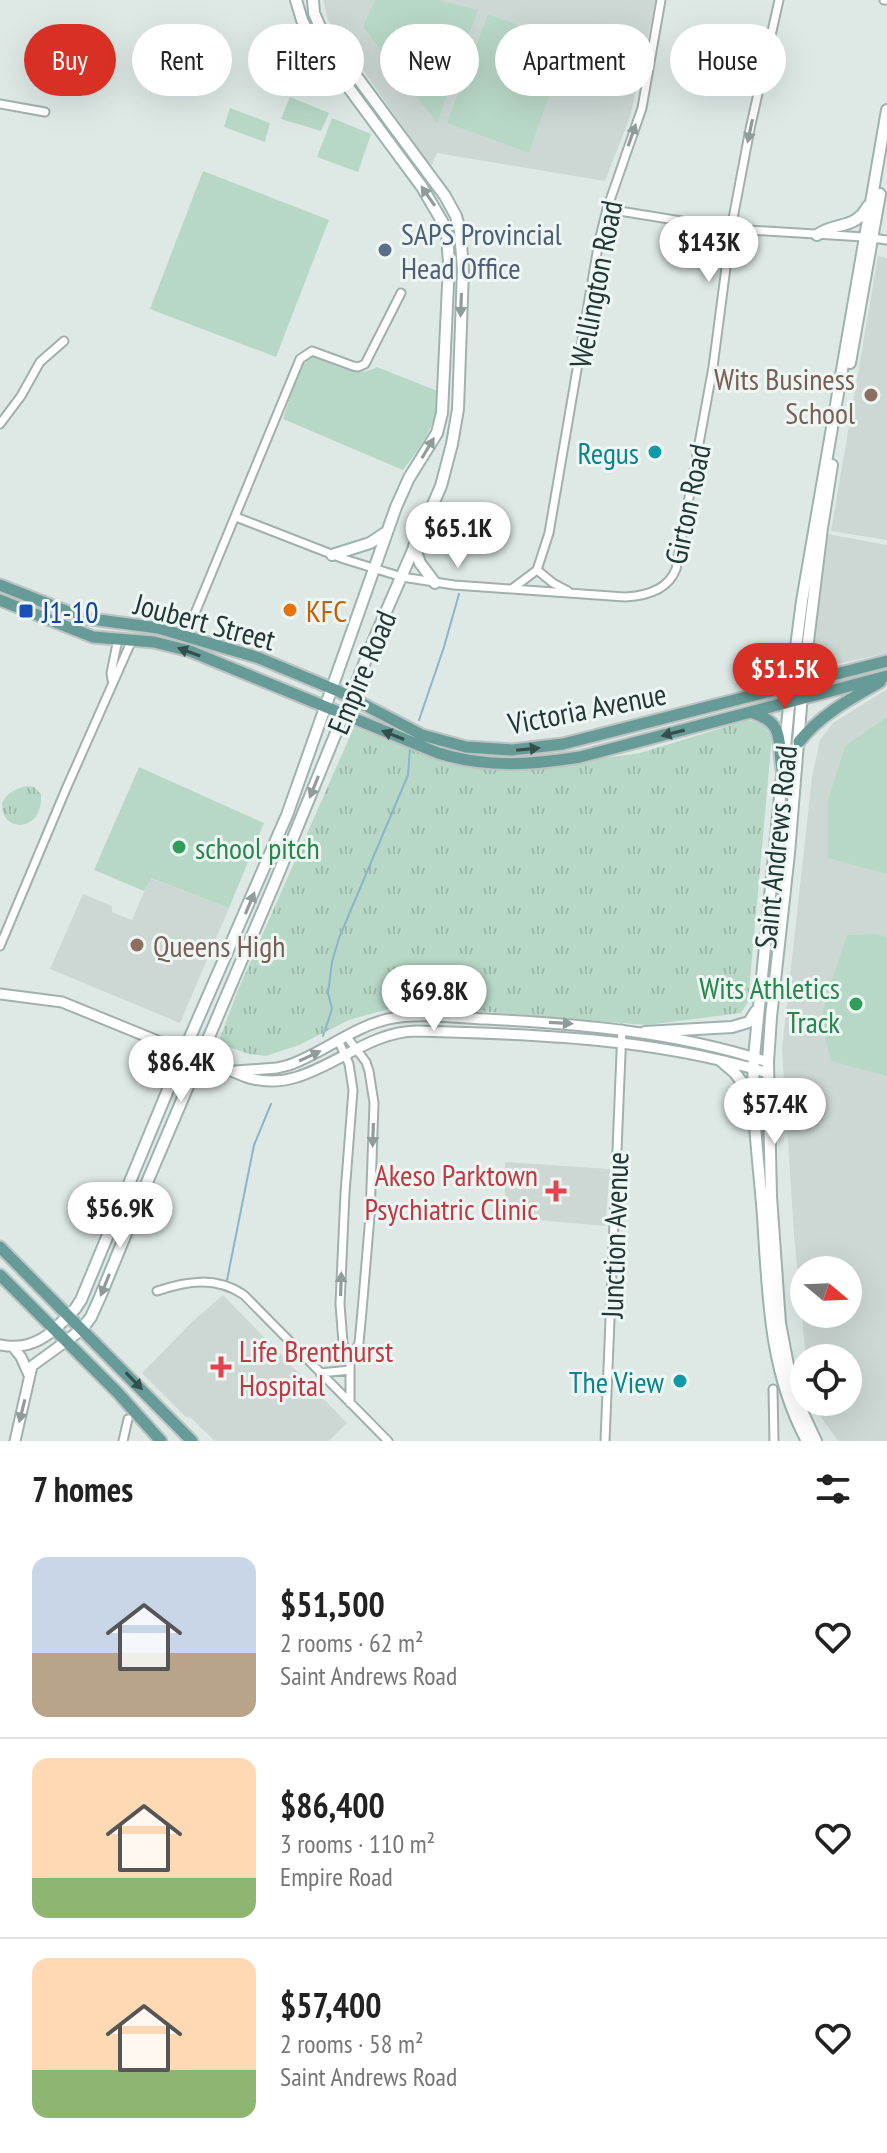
<!DOCTYPE html>
<html lang="en">
<head>
<meta charset="utf-8">
<style>
	body { margin:0; font-family:"PT Sans Narrow",sans-serif; background:#f2f2f2; color:#222; height:100vh; display:flex; flex-direction:column; font-size:30px; white-space:nowrap }
	* { box-sizing:border-box; margin:0 }
	p { font-size:26px; color:#767676 }
	.icon { flex:none; width:44px; height:44px; fill:none; stroke:currentColor; stroke-width:2; stroke-linecap:round; stroke-linejoin:round }
	.map { position:relative; height:1441px; overflow:hidden }
	.panel { display:flex; flex-direction:column; background:#fff; flex:1 }
	.panel>* { flex:none }
	.banner { position:absolute; left:24px; top:24px; width:840px; height:72px; display:flex; gap:16px }
	.needle { width:52px; rotate:109deg }
	.tools { position:absolute; left:790px; top:1256px; display:grid; gap:16px }
	.tools a { display:grid; place-items:center; width:72px; height:72px; border-radius:50%; background:#fff; box-shadow:0 8px 32px #0002; font-size:40px }
	.price { position:absolute; translate:-50% -68px; padding:0 18px; border-radius:28px; background:#fff; color:#222; font-size:26px; line-height:52px; filter:drop-shadow(0 2px 4px #0008) }
	.price::after { content:''; position:absolute; left:50%; top:48px; width:24px; height:18px; margin-left:-12px; background:inherit; clip-path:polygon(0 0,100% 0,50% 100%) }
	.price.on { background:#d93025; color:#fff }
	ul { padding:0; list-style:none }
	li { display:flex; align-items:center; gap:24px; height:200px; padding:0 32px }
	li+li { border-top:2px solid #e0e0e0 }
	li span { display:grid; place-items:center; flex:none; width:224px; height:160px; border-radius:16px; color:#555 }
	li>.icon { margin-inline-start:auto }
	span .icon { width:96px; height:96px; fill:#fffc; stroke-width:1 }
	li b { font-size:34px }
	h2 { display:flex; justify-content:space-between; align-items:center; height:96px; padding:0 32px; font-size:34px }
	.pill { padding:0 28px; border-radius:36px; background:#fff; box-shadow:0 8px 32px #0002; font-size:28px; line-height:72px }
	.pill.on { background:#d93025; color:#fff }
	.map>svg:first-child { display:block }
	.built { fill:#cdd8d5; fill-rule:evenodd }
	.grass { fill:#b8d8c7 }
	.park { fill:url(#park-tufts) }
	.lines { fill:none; stroke-linecap:round; stroke-linejoin:round }
	.stream { stroke:#8ab5ca; stroke-width:2 }
	.minor-casing { stroke:#a2b0ad; stroke-width:11 }
	.tertiary-casing { stroke:#a2b0ad; stroke-width:13 }
	.secondary-casing { stroke:#9eb3af; stroke-width:14 }
	.primary-casing { stroke:#bcc3c2; stroke-width:15 }
	.minor { stroke:#fff; stroke-width:7 }
	.tertiary { stroke:#fff; stroke-width:9 }
	.secondary { stroke:#fff; stroke-width:10 }
	.primary { stroke:#669b97; stroke-width:11 }
	.oneway { fill:#909b9a }
	.oneway2 { fill:#32504e }
	.service-dot { fill:#5c6f8a; stroke:#eef6f3; stroke-width:3 }
	.education-dot { fill:#8d6e63; stroke:#eef6f3; stroke-width:3 }
	.culture-dot { fill:#0f9aa8; stroke:#eef6f3; stroke-width:3 }
	.food-dot { fill:#e8710a; stroke:#eef6f3; stroke-width:3 }
	.transit-dot { fill:#1a4fb4; stroke:#eef6f3; stroke-width:3 }
	.leisure-dot { fill:#2e9e5b; stroke:#eef6f3; stroke-width:3 }
	.health-dot { fill:#e0444e; stroke:#eef6f3; stroke-width:3 }
	.labels { text-anchor:middle; dominant-baseline:central; stroke-width:6; stroke-linejoin:round; paint-order:stroke }
	.service-label { font-size:30px; fill:#4e5e75; stroke:#eef6f3; text-anchor:start }
	.street-label { font-size:30px; fill:#213735; stroke:#eef6f3 }
	.education-label { font-size:30px; fill:#785e54; stroke:#eef6f3; text-anchor:end }
	.culture-label { font-size:30px; fill:#0d838f; stroke:#eef6f3; text-anchor:end }
	.food-label { font-size:30px; fill:#c56008; stroke:#eef6f3; text-anchor:start }
	.transit-label { font-size:30px; fill:#164399; stroke:#eef6f3; text-anchor:start }
	.leisure-label { font-size:30px; fill:#27864d; stroke:#eef6f3; text-anchor:start }
	.health-label { font-size:30px; fill:#be3a42; stroke:#eef6f3; text-anchor:end }
</style>
</head>
<body>
<div class="map">
<svg width="887" height="1441" viewBox="0 0 887 1441">
	<defs>
		<pattern id="park-tufts" width="24" height="20" patternUnits="userSpaceOnUse" patternTransform="scale(2)"><rect width="24" height="20" fill="#b8d8c7"/><path d="M3 7l-1-3M5 7V3M7 7l1-3M15 17l-1-3M17 17v-4M19 17l1-3" fill="none" stroke="#9ebaac"/></pattern>
	</defs>
	<rect width="100%" height="100%" fill="#dee9e6"/>
	<!-- built -->
	<path class="built" d="M323,0H656L630,117L605,181L437,153L431,167L328,20Z
		M878,256L887,258V540L831,531Z
		M827,534L887,545V653L811,670Z
		M887,689V1441H838L818,1413L816,1402H848V1358H806L794,1235L782,1049L812,777L820,740L833,723ZM804,1270H848V1314H804Z
		M150,878L229,908L180,1023L50,969L83,894L112,906V912L132,920Z
		M505,1162L610,1169L605,1226L505,1217Z
		M223,1295L347,1423L329,1441H215L190,1417H186L142,1373L193,1321Z"/>
	<!-- grass -->
	<path class="grass" d="M375,0H438L478,10L437,123L363,27Z
		M488,14L567,44L529,153L447,123Z
		M290,97L329,113L321,131L281,119Z
		M230,108L270,123L265,142L224,127Z
		M332,118L371,134L358,172L317,157Z
		M203,171L329,220L276,357L150,309Z
		M311,353C331,363 355,380 377,367L440,392C436,426 423,444 403,470L283,419L301,363Z
		M887,717V874L828,858V800L845,746Z
		M139,767L264,823L229,908L151,878L144,891L94,870Z
		M876,934L887,937V1076L831,1061L821,1020L829,989L847,935Z"/>
	<!-- park -->
	<path class="park" d="M748,720L763,725L772,736L748,1002L741,1013L647,1025L402,1005L349,1020L299,1045L266,1056L249,1054L218,1043L238,990L354,727L449,764L533,768L640,753Z
		M28,786L34,787L41,794C44,833 0,834 2,803C7,792 17,788 28,786Z"/>
	<g class="lines">
		<!-- stream -->
		<path class="stream" d="M419,720L444,647L459,594
			M323,1036L332,1009L328,993L332,962L339,938L408,775L410,749
			M227,1280L254,1145L271,1104"/>
		<defs>
			<path id="minor" d="M884,0H887
				M0,104L45,112
				M607,209L731,229L864,237L887,240
				M0,424L21,396L40,362L64,341
				M236,517L344,559L402,577L454,585L625,597C645,596 668,590 676,569L713,367L731,229L750,129L779,0
				M537,570L553,583L568,591
				M513,588L537,570L549,533L599,241L607,209L642,108L661,0
				M186,635L300,359L312,351L353,366L358,367L365,364L401,293
				M112,680L111,673L118,639
				M0,946L66,789L132,640
				M347,1037L366,1062L369,1071L374,1103L370,1216L362,1311L359,1343L350,1360
				M339,1042L349,1064L353,1090L345,1193L340,1304L343,1343L350,1360V1403
				M157,1291C187,1281 216,1276 244,1295L388,1441
				M320,1373L350,1370
				M773,1389L774,1441
				M123,1441L128,1419
				M605,1441L622,1029"/>
			<path id="tertiary" d="M0,994L62,1002L246,1077C309,1098 354,1032 416,1031C534,1034 654,1038 768,1073
				M235,1071L277,1068L289,1065C323,1053 353,1027 388,1019C420,1012 454,1018 486,1019C581,1024 676,1032 768,1062
				M0,1345C21,1349 37,1344 54,1330
				M13,1347L21,1357L29,1375
				M15,1441L32,1366L65,1342"/>
			<path id="secondary" d="M817,235C836,221 854,231 868,206
				M850,363L880,194
				M414,546L420,563L435,583
				M332,555L370,543L385,533
				M645,1032L732,1027L749,1022L756,1011
				M721,1061L735,1073L753,1097
				M54,1330L75,1309L81,1300L184,1051L287,815L396,507L409,478L437,433L442,413L449,263L447,235L443,223L422,187L309,34L302,20L296,0
				M65,1342L82,1329L91,1317L100,1297L148,1180L275,882L378,630L441,486L452,444L458,409L463,270L460,230L456,216L445,196L320,27L314,13L313,0
				M807,1441C769,1371 768,1293 763,1216C759,1163 751,1110 754,1057L791,686L802,601L887,110
				M816,1441L799,1405L790,1376L780,1323L771,1196L768,1062L771,1017L789,853L803,682L822,528L832,465"/>
			<path id="primary" d="M0,585L84,618L158,628L259,658L338,691L422,735L466,747L512,750L563,744L887,661
				M0,600L93,637L154,642L190,651L438,753C486,768 531,765 580,757L887,676
				M753,713C788,724 776,745 783,774
				M799,742C820,715 850,699 880,682
				M0,1247L192,1441
				M0,1275L118,1393L161,1441"/>
		</defs>
		<!-- minor casing -->
		<use href="#minor" class="minor-casing"/>
		<!-- tertiary casing -->
		<use href="#tertiary" class="tertiary-casing"/>
		<!-- secondary casing -->
		<use href="#secondary" class="secondary-casing"/>
		<!-- primary casing -->
		<use href="#primary" class="primary-casing"/>
		<!-- minor -->
		<use href="#minor" class="minor"/>
		<!-- tertiary -->
		<use href="#tertiary" class="tertiary"/>
		<!-- secondary -->
		<use href="#secondary" class="secondary"/>
		<!-- primary -->
		<use href="#primary" class="primary"/>
	</g>
	<!-- one-way arrows -->
	<defs><path id="oneway-solid" d="M-6-.8H1V-3.2L6.5 0L1 3.2V.8H-6Z" transform="scale(2)"/></defs>
	<g class="oneway">
		<use href="#oneway-solid" transform="translate(750 131) rotate(102)"/>
		<use href="#oneway-solid" transform="translate(632 135) rotate(-71)"/>
		<use href="#oneway-solid" transform="translate(428 196) rotate(-125)"/>
		<use href="#oneway-solid" transform="translate(461 305) rotate(92)"/>
		<use href="#oneway-solid" transform="translate(428 448) rotate(-59)"/>
		<use href="#oneway-solid" transform="translate(314 787) rotate(112)"/>
		<use href="#oneway-solid" transform="translate(250 903) rotate(-67)"/>
		<use href="#oneway-solid" transform="translate(561 1023) rotate(3)"/>
		<use href="#oneway-solid" transform="translate(310 1056) rotate(-25)"/>
		<use href="#oneway-solid" transform="translate(373 1135) rotate(92)"/>
		<use href="#oneway-solid" transform="translate(341 1284) rotate(-88)"/>
		<use href="#oneway-solid" transform="translate(105 1285) rotate(112)"/>
		<use href="#oneway-solid" transform="translate(22 1411) rotate(104)"/>
	</g>
	<g class="oneway2">
		<use href="#oneway-solid" transform="translate(189 652) rotate(-160)"/>
		<use href="#oneway-solid" transform="translate(673 733) rotate(166)"/>
		<use href="#oneway-solid" transform="translate(393 735) rotate(-158)"/>
		<use href="#oneway-solid" transform="translate(528 749) rotate(-6)"/>
		<use href="#oneway-solid" transform="translate(134 1381) rotate(46)"/>
	</g>
	<!-- markers -->
	<circle class="service-dot" cx="385" cy="250" r="8"/>
	<g class="education-dot">
		<circle cx="871" cy="395" r="8"/>
		<circle cx="137" cy="945" r="8"/>
	</g>
	<g class="culture-dot">
		<circle cx="655" cy="452" r="8"/>
		<circle cx="680" cy="1381" r="8"/>
	</g>
	<circle class="food-dot" cx="290" cy="610" r="8"/>
	<rect class="transit-dot" x="18" y="603" width="16" height="16" rx="4"/>
	<g class="leisure-dot">
		<circle cx="179" cy="847" r="8"/>
		<circle cx="856" cy="1004" r="8"/>
	</g>
	<g class="health-dot">
		<path d="M552 1179h8v8h8v8h-8v8h-8v-8h-8v-8h8z"/>
		<path d="M217 1355h8v8h8v8h-8v8h-8v-8h-8v-8h8z"/>
	</g>
	<g class="labels">
		<!-- service labels -->
		<g class="service-label">
			<text x="401" y="233">SAPS Provincial<tspan x="401" dy="34">Head Office</tspan></text>
		</g>
		<!-- street labels -->
		<g class="street-label">
			<text transform="translate(595 284) rotate(-79)">Wellington Road</text>
			<text transform="translate(687 504) rotate(-78)">Girton Road</text>
			<text transform="translate(205 621) rotate(15)">Joubert Street</text>
			<text transform="translate(361 672) rotate(-67)">Empire Road</text>
			<text transform="translate(587 708) rotate(-11)">Victoria Avenue</text>
			<text transform="translate(775 847) rotate(-84)">Saint Andrews Road</text>
			<text transform="translate(614 1235) rotate(-88)">Junction Avenue</text>
		</g>
		<!-- education labels -->
		<g class="education-label">
			<text x="855" y="378">Wits Business<tspan x="855" dy="34">School</tspan></text>
			<text x="153" y="945" text-anchor="start">Queens High</text>
		</g>
		<!-- culture labels -->
		<g class="culture-label">
			<text x="639" y="452">Regus</text>
			<text x="664" y="1381">The View</text>
		</g>
		<!-- food labels -->
		<g class="food-label">
			<text x="306" y="610">KFC</text>
		</g>
		<!-- transit labels -->
		<g class="transit-label">
			<text x="42" y="611">J1-10</text>
		</g>
		<!-- leisure labels -->
		<g class="leisure-label">
			<text x="195" y="847">school pitch</text>
			<text x="840" y="987" text-anchor="end">Wits Athletics<tspan x="840" dy="34">Track</tspan></text>
		</g>
		<!-- health labels -->
		<g class="health-label">
			<text x="538" y="1174">Akeso Parktown<tspan x="538" dy="34">Psychiatric Clinic</tspan></text>
			<text x="239" y="1350" text-anchor="start">Life Brenthurst<tspan x="239" dy="34">Hospital</tspan></text>
		</g>
	</g>
</svg>
<div class="tools">
<a><svg class="needle" viewBox="-14 -14 28 28"><path d="M0-13l5 13h-10z" fill="#e53935"/><path d="M0 13l5-13h-10z" fill="#767676"/></svg></a>
<a><svg class="icon" aria-label="locate" viewBox="0 0 24 24"><circle cx="12" cy="12" r="6"/><path d="M12 2v4M12 18v4M2 12h4M18 12h4"/></svg></a>
</div>
<b class="price" style="left:709px;top:284px">$143K</b>
<b class="price" style="left:458px;top:570px">$65.1K</b>
<b class="price on" style="left:785px;top:711px">$51.5K</b>
<b class="price" style="left:434px;top:1033px">$69.8K</b>
<b class="price" style="left:181px;top:1104px">$86.4K</b>
<b class="price" style="left:775px;top:1146px">$57.4K</b>
<b class="price" style="left:120px;top:1250px">$56.9K</b>
<div class="banner">
<a class="pill on">Buy</a>
<a class="pill">Rent</a>
<a class="pill">Filters</a>
<a class="pill">New</a>
<a class="pill">Apartment</a>
<a class="pill">House</a>
</div>
</div>
<section class="panel">
<h2>7 homes<svg class="icon" aria-label="filters" viewBox="0 0 24 24"><path d="M4 7h16M4 17h16"/><circle cx="9" cy="7" r="2"/><circle cx="15" cy="17" r="2"/></svg></h2>
<ul>
<li><span style="background:linear-gradient(#c9d6e8 60%,#b9a48a 0)"><svg class="icon" aria-label="home" viewBox="0 0 24 24"><path d="M3 11l9-7 9 7M6 9v11h12V9"/></svg></span><div><b>$51,500</b><p>2 rooms · 62 m²</p><p>Saint Andrews Road</p></div><svg class="icon" aria-label="heart" viewBox="0 0 24 24"><path d="M12 20l-8-8c-3-5 5-10 8-4 3-6 11-1 8 4z"/></svg></li>
<li><span style="background:linear-gradient(#ffd9b3 75%,#8fb573 0)"><svg class="icon" aria-label="home" viewBox="0 0 24 24"><path d="M3 11l9-7 9 7M6 9v11h12V9"/></svg></span><div><b>$86,400</b><p>3 rooms · 110 m²</p><p>Empire Road</p></div><svg class="icon" aria-label="heart" viewBox="0 0 24 24"><path d="M12 20l-8-8c-3-5 5-10 8-4 3-6 11-1 8 4z"/></svg></li>
<li><span style="background:linear-gradient(#ffd9b3 70%,#8fb573 0)"><svg class="icon" aria-label="home" viewBox="0 0 24 24"><path d="M3 11l9-7 9 7M6 9v11h12V9"/></svg></span><div><b>$57,400</b><p>2 rooms · 58 m²</p><p>Saint Andrews Road</p></div><svg class="icon" aria-label="heart" viewBox="0 0 24 24"><path d="M12 20l-8-8c-3-5 5-10 8-4 3-6 11-1 8 4z"/></svg></li>
</ul>
</section>
</body>
</html>
